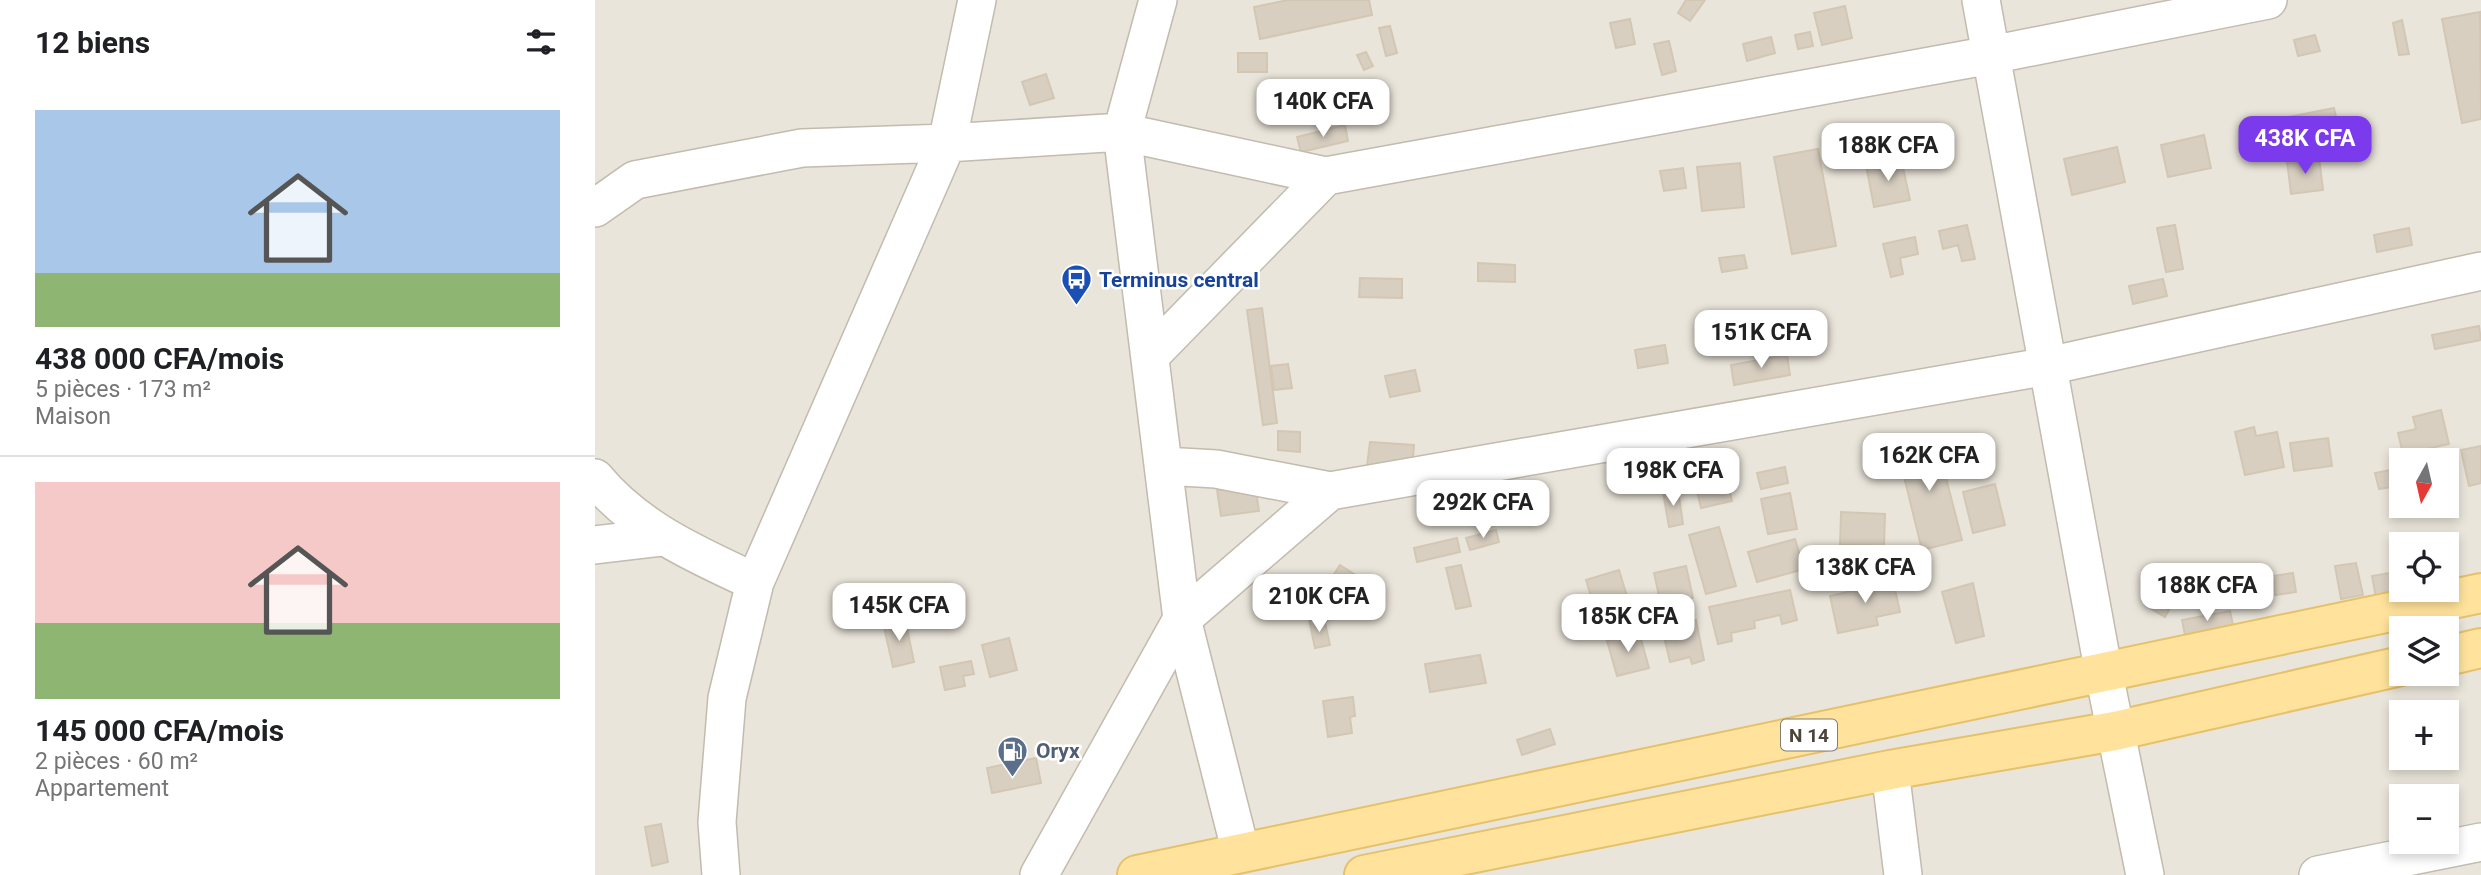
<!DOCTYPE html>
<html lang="fr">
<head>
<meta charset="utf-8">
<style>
	body { margin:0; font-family:Roboto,sans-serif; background:#f6f6f6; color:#202124; height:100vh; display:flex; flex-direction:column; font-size:26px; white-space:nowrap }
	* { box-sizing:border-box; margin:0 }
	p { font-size:23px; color:#757577 }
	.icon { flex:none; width:38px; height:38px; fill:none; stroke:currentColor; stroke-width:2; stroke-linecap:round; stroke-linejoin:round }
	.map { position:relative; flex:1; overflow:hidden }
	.details { display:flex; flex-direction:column; background:#fff; width:595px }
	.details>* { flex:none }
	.needle { width:46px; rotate:188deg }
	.buttons { position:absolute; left:1794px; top:448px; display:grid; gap:14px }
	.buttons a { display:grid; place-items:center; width:70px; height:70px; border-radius:0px; background:#fff; box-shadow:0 4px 10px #0003; font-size:35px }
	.price { position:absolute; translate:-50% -60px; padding:0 16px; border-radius:14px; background:#fff; color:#222; font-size:23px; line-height:46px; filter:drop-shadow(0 2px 4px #0008) }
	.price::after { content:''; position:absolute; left:50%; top:42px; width:21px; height:16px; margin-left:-10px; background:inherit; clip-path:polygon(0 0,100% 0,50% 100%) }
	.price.current { background:#7c3aed; color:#fff }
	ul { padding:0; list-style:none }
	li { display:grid; align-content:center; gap:14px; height:371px; padding:0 35px }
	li+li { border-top:2px solid #e0e0e0 }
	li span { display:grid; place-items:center; height:217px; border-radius:0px; color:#555 }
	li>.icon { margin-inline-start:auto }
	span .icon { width:126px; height:126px; fill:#fffc; stroke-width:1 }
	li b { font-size:30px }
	h2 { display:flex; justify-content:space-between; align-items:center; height:84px; padding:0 35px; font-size:30px }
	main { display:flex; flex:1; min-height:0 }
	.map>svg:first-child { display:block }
	.residential { fill:#eae5da; fill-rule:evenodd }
	.building { fill:#d8cfc1; stroke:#d3c7b4; stroke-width:2 }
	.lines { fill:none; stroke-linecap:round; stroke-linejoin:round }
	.minor-casing { stroke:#c2bbae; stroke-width:40 }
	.major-casing { stroke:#e6c16a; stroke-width:42 }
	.minor { stroke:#fff; stroke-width:37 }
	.major { stroke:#ffe39c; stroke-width:38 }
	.labels { text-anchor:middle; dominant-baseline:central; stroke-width:5; stroke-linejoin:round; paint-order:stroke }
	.shield { fill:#fff; stroke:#817c74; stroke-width:2 }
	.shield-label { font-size:19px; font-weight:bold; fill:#4b4439 }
	.transit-label { font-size:21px; font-weight:bold; fill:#164399; stroke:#fff; text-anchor:start }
	.service-label { font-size:21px; font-weight:bold; fill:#4e5e75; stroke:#fff; text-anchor:start }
</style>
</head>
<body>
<main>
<section class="details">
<h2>12 biens<svg class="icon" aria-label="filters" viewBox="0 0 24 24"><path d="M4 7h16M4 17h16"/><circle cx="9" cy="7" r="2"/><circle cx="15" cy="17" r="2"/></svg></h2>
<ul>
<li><span style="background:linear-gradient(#a9c7e8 75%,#8fb573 0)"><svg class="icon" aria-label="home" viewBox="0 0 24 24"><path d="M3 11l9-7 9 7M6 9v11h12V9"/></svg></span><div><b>438 000 CFA/mois</b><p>5 pièces · 173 m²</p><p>Maison</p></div></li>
<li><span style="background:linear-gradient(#f6c9c9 65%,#8fb573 0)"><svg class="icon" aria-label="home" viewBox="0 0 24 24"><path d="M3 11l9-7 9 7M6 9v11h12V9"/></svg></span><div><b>145 000 CFA/mois</b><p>2 pièces · 60 m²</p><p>Appartement</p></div></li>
</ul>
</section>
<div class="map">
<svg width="1886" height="875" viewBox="0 0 1886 875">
	<rect width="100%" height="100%" fill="#f6f3ec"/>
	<!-- residential -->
	<path class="residential" d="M0,0H1886V875H0ZM1806,460H1852V506H1806ZM1806,544H1852V590H1806ZM1806,628H1852V674H1806ZM1806,712H1852V758H1806ZM1806,796H1852V842H1806Z"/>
	<!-- building -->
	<path class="building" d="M693,0H774L777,15L665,39L659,7Z
		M1091,0H1110L1095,21L1083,13Z
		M1250,6L1257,38L1227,45L1219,13Z
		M1885,12L1886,119L1867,123L1847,19Z
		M1035,19L1040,44L1021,48L1015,23Z
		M1807,20L1814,54L1804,55L1798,23Z
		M795,26L802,53L791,56L784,28Z
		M1215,32L1218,46L1203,49L1200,35Z
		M1720,35L1725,51L1703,56L1699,40Z
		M1176,37L1180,53L1152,61L1148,44Z
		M1074,41L1081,71L1067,75L1059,44Z
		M771,52L778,66L769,70L762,55Z
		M643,53H672V72H643Z
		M451,74L459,98L435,105L427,82Z
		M1739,108L1746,138L1696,149L1689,118Z
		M750,125L753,141L706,152L702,137Z
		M1609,135L1616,168L1573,177L1566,145Z
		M1522,147L1530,182L1477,195L1469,159Z
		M1223,149L1241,246L1197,254L1179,157Z
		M1724,157L1728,190L1696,194L1692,161Z
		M1306,158L1315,200L1279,207L1271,165Z
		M1145,163L1149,207L1107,211L1102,167Z
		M1088,168L1091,188L1069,191L1065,171Z
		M1372,225L1380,259L1367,261L1363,245L1348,249L1344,231Z
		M1580,225L1588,269L1571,272L1562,228Z
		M1814,228L1817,245L1782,252L1779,235Z
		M1320,237L1323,254L1305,258L1308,274L1296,277L1288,244Z
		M1149,255L1152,268L1127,272L1124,258Z
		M883,263L920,265V282L883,281Z
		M765,278L807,279V298L764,297Z
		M1568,279L1572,296L1538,304L1534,286Z
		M667,308L682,423L668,425L652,310Z
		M1884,326L1886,340L1840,349L1837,335Z
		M1070,345L1073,363L1043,368L1040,350Z
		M1192,355L1195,375L1139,385L1136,365Z
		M693,364L697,388L679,390L676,366Z
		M820,370L825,391L795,397L790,376Z
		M1846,410L1854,444L1808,454L1803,433L1821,429L1818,417Z
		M1659,427L1661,436L1682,432L1689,467L1650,475L1640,432Z
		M683,431L705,432V452L683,450Z
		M1340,435L1367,540L1327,550L1301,444Z
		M1733,438L1737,466L1699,471L1695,443Z
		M775,442L819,445L817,470L772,466Z
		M1886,446V483L1874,486L1866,450Z
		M1190,467L1193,483L1166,489L1162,473Z
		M1806,468V496H1804L1802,486L1784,489L1780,473Z
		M1133,484L1137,501L1106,508L1102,491Z
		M1400,484L1410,525L1378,533L1368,492Z
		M660,485L664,511L626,516L622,490Z
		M1083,490L1088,524L1074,527L1068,492Z
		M1195,493L1202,529L1173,534L1166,499Z
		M1246,512L1290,514L1289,546L1245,545Z
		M1124,527L1141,586L1111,594L1094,535Z
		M901,530L904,542L875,550L871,538Z
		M862,538L865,552L822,562L819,548Z
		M1200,539L1209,569L1162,582L1153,552Z
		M1761,563L1768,595L1746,599L1740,566Z
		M745,565L762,576L730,623L694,599L707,580L727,593Z
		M866,565L876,606L861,609L851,568Z
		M1091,566L1098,598L1066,605L1059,573Z
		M1024,570L1035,606L1002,616L991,580Z
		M1806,571V590H1814L1781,598L1777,576Z
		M1698,573L1701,592L1680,595L1678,576Z
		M1297,576L1305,612L1281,617L1283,625L1243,633L1235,596L1275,587L1274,580Z
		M1378,583L1389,636L1361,643L1347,592Z
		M1195,590L1202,620L1187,624L1185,615L1159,621L1160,628L1136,633L1137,641L1123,644L1114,607Z
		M1558,593L1577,604L1570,617L1550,605Z
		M1063,608L1068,623L1045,631L1040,616Z
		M1635,611L1638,625L1590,635L1587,620Z
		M310,619L319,662L298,667L288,623Z
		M714,619L730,623L735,645L720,648Z
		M1101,620L1109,660L1097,664L1095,657L1075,662L1067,628Z
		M1044,632L1054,668L1022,676L1012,641Z
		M414,638L422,670L395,677L387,645Z
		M885,655L891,683L835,692L830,664Z
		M376,661L379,674L368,676L370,686L350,690L345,667Z
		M758,697L760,716L755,717L757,733L733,737L728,701Z
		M955,729L960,744L927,755L922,740Z
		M441,758L446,783L397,793L392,768Z
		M66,824L73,862L57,866L50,827Z"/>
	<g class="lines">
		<defs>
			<path id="minor" d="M1386,0L1509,674L1550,875
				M0,208L40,180L207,148L352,143L527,132L731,176L1396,55L1673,0
				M555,356L731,176
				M569,466L621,469L735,491L1453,366L1886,271
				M0,478C42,529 102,555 160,582
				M0,545L68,537
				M1295,770L1308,875
				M646,853L587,619L735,491
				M126,875L122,822L132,698L160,582L352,143L382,0
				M444,875L587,619L527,132L563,0
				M1723,875L1886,842"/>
			<path id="major" d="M1852,656L1886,648
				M542,875L1886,593
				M769,875L1295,770L1520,731L1806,666"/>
		</defs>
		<!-- minor casing -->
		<use href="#minor" class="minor-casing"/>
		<!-- major casing -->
		<use href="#major" class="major-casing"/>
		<!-- minor -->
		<use href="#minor" class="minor"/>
		<!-- major -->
		<use href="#major" class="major"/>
	</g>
	<!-- icons -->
	<defs>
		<symbol id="bus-pin" viewBox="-11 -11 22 30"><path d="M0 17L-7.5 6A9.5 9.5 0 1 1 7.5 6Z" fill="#1a4fb4" stroke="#fff"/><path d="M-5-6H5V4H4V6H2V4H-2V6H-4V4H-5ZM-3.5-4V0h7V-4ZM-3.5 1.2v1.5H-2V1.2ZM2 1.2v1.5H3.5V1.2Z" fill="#fff"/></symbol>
		<symbol id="fuel-pin" viewBox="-11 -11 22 30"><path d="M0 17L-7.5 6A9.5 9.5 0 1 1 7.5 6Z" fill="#5c6f8a" stroke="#fff"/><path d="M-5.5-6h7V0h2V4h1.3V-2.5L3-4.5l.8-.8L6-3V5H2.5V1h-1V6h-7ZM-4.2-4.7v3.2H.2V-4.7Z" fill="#fff"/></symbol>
	</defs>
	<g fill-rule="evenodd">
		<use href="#bus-pin" x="464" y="262" width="35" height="47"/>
		<use href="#fuel-pin" x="400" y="734" width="35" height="47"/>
	</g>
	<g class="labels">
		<!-- shield labels -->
		<rect class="shield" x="1186" y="719.5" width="56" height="31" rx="5"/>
		<g class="shield-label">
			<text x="1214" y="735">N 14</text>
		</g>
		<!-- transit labels -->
		<g class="transit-label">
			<text x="504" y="280">Terminus central</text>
		</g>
		<!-- service labels -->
		<g class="service-label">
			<text x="441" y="751">Oryx</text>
		</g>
	</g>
</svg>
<div class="buttons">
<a><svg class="needle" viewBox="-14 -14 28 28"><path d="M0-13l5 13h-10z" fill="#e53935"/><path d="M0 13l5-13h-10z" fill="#757577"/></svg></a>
<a><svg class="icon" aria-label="locate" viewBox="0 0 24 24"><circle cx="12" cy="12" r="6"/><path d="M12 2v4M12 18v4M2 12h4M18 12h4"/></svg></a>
<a><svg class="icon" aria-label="layers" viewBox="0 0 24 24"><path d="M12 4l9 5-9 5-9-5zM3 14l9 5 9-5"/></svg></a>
<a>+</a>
<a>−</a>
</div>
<b class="price" style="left:728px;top:139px">140K CFA</b>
<b class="price current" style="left:1710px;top:176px">438K CFA</b>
<b class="price" style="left:1293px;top:183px">188K CFA</b>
<b class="price" style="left:1166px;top:370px">151K CFA</b>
<b class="price" style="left:1334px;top:493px">162K CFA</b>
<b class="price" style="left:1078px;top:508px">198K CFA</b>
<b class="price" style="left:888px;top:540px">292K CFA</b>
<b class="price" style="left:1270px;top:605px">138K CFA</b>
<b class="price" style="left:1612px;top:623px">188K CFA</b>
<b class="price" style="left:724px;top:634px">210K CFA</b>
<b class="price" style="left:304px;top:643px">145K CFA</b>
<b class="price" style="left:1033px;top:654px">185K CFA</b>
</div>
</main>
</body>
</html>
